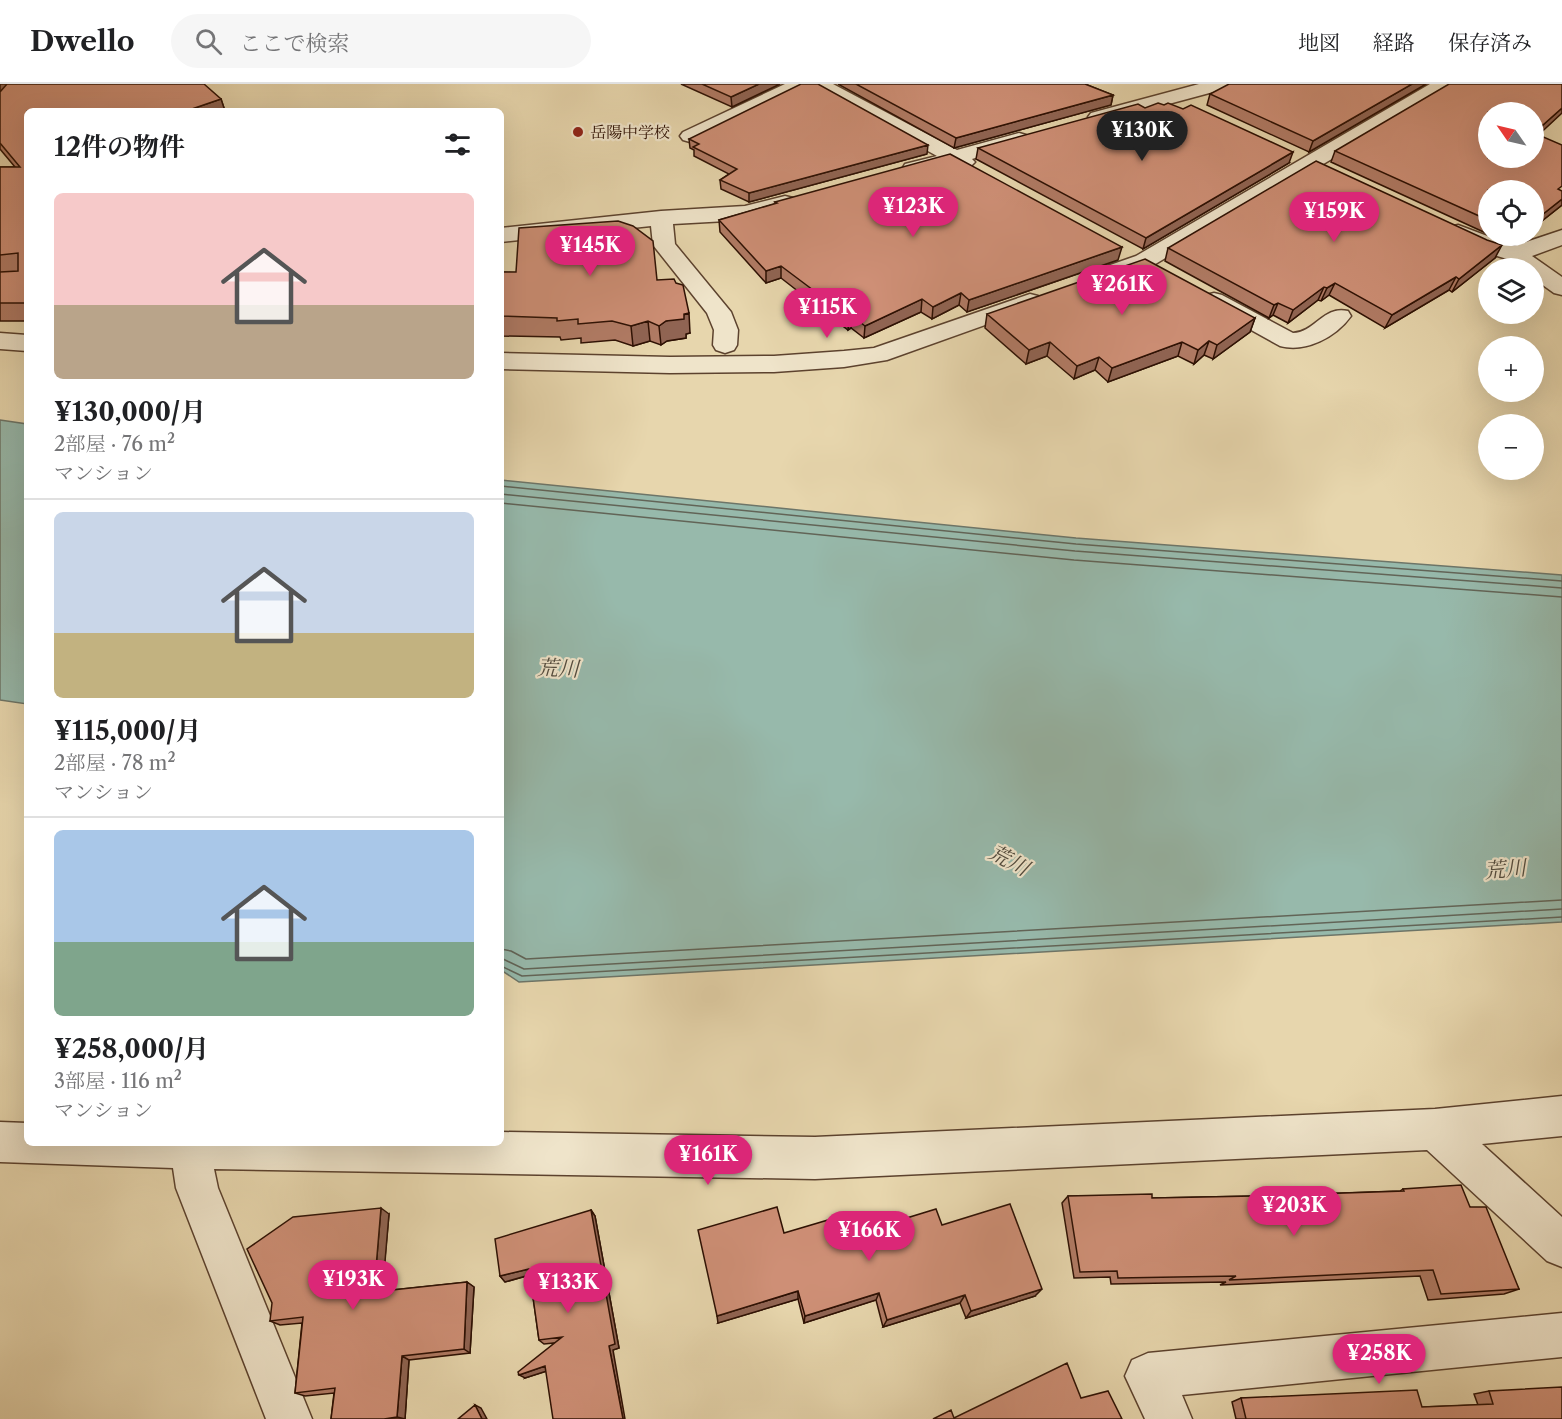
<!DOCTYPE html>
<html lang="ja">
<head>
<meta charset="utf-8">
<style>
	body { margin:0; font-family:"Libre Caslon Text","Noto Serif JP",serif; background:#f6f6f6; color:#202124; height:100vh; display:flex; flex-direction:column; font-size:22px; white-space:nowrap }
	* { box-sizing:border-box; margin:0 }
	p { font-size:20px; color:#757577 }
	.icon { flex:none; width:33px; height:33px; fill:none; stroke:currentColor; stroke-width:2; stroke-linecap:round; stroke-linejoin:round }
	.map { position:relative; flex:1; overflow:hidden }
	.details { position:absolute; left:24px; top:24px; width:480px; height:1038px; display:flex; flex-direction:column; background:#fff; border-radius:9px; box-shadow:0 6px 24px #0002 }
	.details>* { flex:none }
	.needle { width:39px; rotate:304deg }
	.tools { position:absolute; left:1478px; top:18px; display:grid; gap:12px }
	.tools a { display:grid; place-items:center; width:66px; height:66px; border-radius:50%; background:#fff; box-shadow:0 6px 24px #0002; font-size:30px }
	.price { position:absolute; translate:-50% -51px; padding:0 14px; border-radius:21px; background:#db2777; color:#fff; font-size:20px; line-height:39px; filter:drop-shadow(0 2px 3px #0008) }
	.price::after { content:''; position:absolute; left:50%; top:36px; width:18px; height:14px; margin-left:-9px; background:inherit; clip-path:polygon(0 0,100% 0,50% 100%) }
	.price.current { background:#222; color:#fff }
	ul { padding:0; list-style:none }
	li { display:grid; align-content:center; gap:12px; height:318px; padding:0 30px }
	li+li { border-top:2px solid #e0e0e0 }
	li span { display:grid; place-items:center; height:186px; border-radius:9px; color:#555 }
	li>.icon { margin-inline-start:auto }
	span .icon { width:108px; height:108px; fill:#fffc; stroke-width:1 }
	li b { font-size:26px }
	h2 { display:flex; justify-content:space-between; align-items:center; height:72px; padding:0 30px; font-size:26px }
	header { display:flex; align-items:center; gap:36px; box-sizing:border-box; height:84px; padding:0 30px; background:#fff; border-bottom:2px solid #e0e0e0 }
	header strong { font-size:28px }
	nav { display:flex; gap:33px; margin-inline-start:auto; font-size:21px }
	.search { width:420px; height:54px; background:#f6f6f6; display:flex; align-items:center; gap:15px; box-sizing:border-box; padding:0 21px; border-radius:33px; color:#757577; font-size:22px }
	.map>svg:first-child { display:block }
	.water { fill:#97b9ab; stroke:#6d7568; stroke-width:1.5 }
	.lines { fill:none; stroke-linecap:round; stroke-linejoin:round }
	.shore { stroke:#626457; stroke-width:1.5 }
	.minor-casing { stroke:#5c422e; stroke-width:3 }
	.minor { fill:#efe4ca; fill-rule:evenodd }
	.wall { fill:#b17b65; stroke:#2d1003; stroke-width:1.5 }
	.shaded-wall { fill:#906453; stroke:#2d1003; stroke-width:1.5 }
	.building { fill:#ce8f76; stroke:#2d1003; stroke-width:1.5; fill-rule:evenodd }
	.poi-dot { fill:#8f2418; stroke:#efe4ca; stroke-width:2 }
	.labels { text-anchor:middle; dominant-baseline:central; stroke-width:4.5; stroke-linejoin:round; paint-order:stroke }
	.far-poi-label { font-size:16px; fill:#2d1003; stroke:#efe4ca; text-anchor:start }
	.water-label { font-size:21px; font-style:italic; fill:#524b3e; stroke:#efe4ca }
</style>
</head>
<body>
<header>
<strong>Dwello</strong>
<div class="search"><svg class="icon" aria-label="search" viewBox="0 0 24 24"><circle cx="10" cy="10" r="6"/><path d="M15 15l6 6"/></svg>ここで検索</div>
<nav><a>地図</a><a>経路</a><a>保存済み</a></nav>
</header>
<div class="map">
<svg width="1562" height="1335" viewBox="0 0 1562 1335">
	<rect width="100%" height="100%" fill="#e7d6ad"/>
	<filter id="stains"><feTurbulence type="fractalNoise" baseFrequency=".00333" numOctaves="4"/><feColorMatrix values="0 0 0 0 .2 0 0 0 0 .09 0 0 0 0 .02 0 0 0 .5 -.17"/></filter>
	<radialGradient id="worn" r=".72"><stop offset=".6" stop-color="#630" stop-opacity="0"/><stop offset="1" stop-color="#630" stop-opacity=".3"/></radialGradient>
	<!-- water -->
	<path class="water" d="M0,336L27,340V620L0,616Z
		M501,396L1076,454L1562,491V838L519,898L501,886Z"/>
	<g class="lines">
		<!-- shore -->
		<path class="shore" d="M501,402L1076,460L1562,497
			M501,410L1075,467L1562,504
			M501,419L1074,476L1562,513
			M501,865L511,867L526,875L1562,816
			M501,874L524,885L1562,825
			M501,882L522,892L1562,833"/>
		<defs>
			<path id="minor" d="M785,0H833L957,66L1019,49L1026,51L1029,55L1026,59L972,75L975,78L971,82C963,85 960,81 953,80C938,79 923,94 905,90L902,85L905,80L937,72L810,2L697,56L690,58L683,56L680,52L683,48Z
				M1199,0H1231L1228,4L1098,39L1091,37L1088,33L1091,29Z
				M1430,0H1454L1451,4L1152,182L1112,196L1104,198L1096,196L1092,191L1096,186L1136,172Z
				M785,112L793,114L796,119L793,124L745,136L673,140L675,160L731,228L738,246L737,261L734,266L725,269L716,266L713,261L714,246L707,229L653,161L651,142L501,158V144L661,127L745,122Z
				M1458,141L1514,162L1562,146V161L1532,172L1562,193V211L1554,209L1533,194V184H1520L1507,175L1481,167L1450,153L1447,148L1450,143Z
				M1214,209L1222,211L1293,249C1315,248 1324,221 1348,227L1351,232C1336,253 1306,269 1280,262L1206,221L1202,216L1206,211Z
				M1030,210L1038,212L1042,217L1038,222L887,276L844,283L774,288L670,289L501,285V269L670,273L774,272L844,267L874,264Z
				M0,249L27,251V267L0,265Z
				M1562,1012V1052L1482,1060L1562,1133V1183L1547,1177L1427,1066L815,1095L214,1085L218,1104L312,1335H266L176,1104L173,1084L0,1078V1038L27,1039V1059H501V1048L815,1053L1435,1025Z
				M1562,1229V1273L1182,1311L1192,1335H1145L1125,1292L1132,1276L1148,1269Z"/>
		</defs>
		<!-- minor casing -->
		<use href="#minor" class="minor-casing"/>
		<!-- minor -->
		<use href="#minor" class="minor"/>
	</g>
	<!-- wall -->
	<path class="wall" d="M0,0L221,15L225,27H27V237H0V83H15L0,65Z
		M681,0H780L732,23Z
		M838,0H1085L1113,11L1111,21L954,64Z
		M1426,0L1309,68L1207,21L1210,10Z
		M1538,51L1562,121L1533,144V106H1488V150L1331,78L1335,67Z
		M689,55L927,70L749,118L721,105L720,96L729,90L694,72V66L690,64Z
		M978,64L1289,79L1143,165L976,75Z
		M775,118L1118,176L967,228L959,221L932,235L921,228L864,254L851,244L848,246L781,194L766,199L720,148L719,136L775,120Z
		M1490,152H1523L1513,159L1498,155Z
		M1168,164L1495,174L1452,208L1449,206L1385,244L1329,211L1321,217L1318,216L1288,239L1273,231L1269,234L1165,177Z
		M501,188L657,196L690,249L686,250V254L667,257L661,261L650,257L633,262L615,256L581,259V254L561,256L560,253L501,252Z
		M987,230L1255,234L1250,248L1213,275L1204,271L1194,280L1178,272L1108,298L1095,286L1074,295L1047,272L1026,280L985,244Z
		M1403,1105L1470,1123L1519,1205L1504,1210L1428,1216L1420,1192L1220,1201L1226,1198L1111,1200L1110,1193L1074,1194L1062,1119L1068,1112L1152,1114L1254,1112L1400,1107Z
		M591,1126L595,1132L619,1264L525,1294L554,1259L544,1260L539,1256L530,1191L505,1198L500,1192Z
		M389,1130L382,1207L467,1198L474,1203L470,1269L409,1276L405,1335H331L334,1309L305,1312L295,1309L302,1239L280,1241L270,1237Z
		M942,1141L1035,1212L966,1234L960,1219L883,1243L876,1216L804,1239L798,1215L718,1239L784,1149L861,1148Z
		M1489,1307L1562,1335H1236L1232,1318L1241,1314L1422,1323L1478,1321L1474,1310Z"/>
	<!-- shaded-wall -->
	<path class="shaded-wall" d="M0,0H15L0,18Z
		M759,0H780L732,23L731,13Z
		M1412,0H1426L1309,68L1313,57Z
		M1113,11L1111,21L954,64L956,54Z
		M221,15L225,27H186Z
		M1562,24V29L1533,56L1534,49Z
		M928,61L927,70L749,118V109Z
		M1293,68L1289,79L1143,165L1146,154Z
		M1562,115V121L1533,144V138Z
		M1518,152H1523L1513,159Z
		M1502,161L1495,174L1452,208L1459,195Z
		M1122,163L1118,176L967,228L969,216Z
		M781,182V194L766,199V187Z
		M1456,193L1449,206L1385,244L1392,231Z
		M1335,199L1329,211L1321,217L1327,204Z
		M1324,203L1318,216L1288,239L1293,226Z
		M961,209L959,221L932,235L933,223Z
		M922,215L921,228L864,254L865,242Z
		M1278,219L1273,231L1269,234L1274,221Z
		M689,229L690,249L686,250V254L667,257L661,261L659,242L666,237Z
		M852,232L851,244L848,246L849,233Z
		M1255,234L1250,248L1213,275L1217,261Z
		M648,237L650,257L633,262L631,242Z
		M1209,257L1204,271L1194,280L1198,266Z
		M1050,258L1047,272L1026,280L1029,266Z
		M1182,258L1178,272L1108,298L1112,284Z
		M1099,273L1095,286L1074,295L1077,282Z
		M381,1124L389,1130L382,1213L374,1208Z
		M591,1126L595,1132L619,1264L613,1266L625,1335H623L609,1262Z
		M529,1185L533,1190L505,1198L500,1192Z
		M467,1198L474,1203L470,1269L464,1265Z
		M1042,1205L1035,1212L966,1234L971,1227Z
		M798,1207V1215L718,1239L717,1232Z
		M879,1209L876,1216L804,1239L805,1232Z
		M965,1211L960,1219L883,1243L887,1236Z
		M402,1272L409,1276L405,1335L397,1333Z
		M545,1282L550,1286L525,1294L519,1291Z
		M475,1321L481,1324L487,1335H482Z"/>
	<!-- building -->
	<path class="building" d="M7,0H204L221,15L186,27H27V219H0V188L18,187V169L0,171V83H20L0,59V8Z
		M702,0H759L731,13Z
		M801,0H818L928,61L749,109L720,96L737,85L693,63L699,60L689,55Z
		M856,0H1085L1113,11L956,54Z
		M1229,0H1412L1313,57L1210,10Z
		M1449,0H1562V24L1534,49L1562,61V102L1558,105L1562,107V115L1533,138V106H1488V136L1335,67ZM1488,28H1533V74H1488Z
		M1158,19L1164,21L1168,19L1183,25L1191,21L1293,68L1146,154L978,64L1138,20L1145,24Z
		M950,70L1122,163L969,216L961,209L933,223L922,215L865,242L852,232L849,233L781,182L766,187L719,136L777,119L775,118Z
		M1316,77L1487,156L1502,161L1459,195L1456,193L1392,231L1335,199L1327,204L1324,203L1293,226L1278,219L1274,221L1168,164Z
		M618,137L633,142L653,157L657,196L674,195L676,199L683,201L689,229L684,230V235L666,237L659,242L648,237L631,242L612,237L578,240V235L557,237V234L501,232V188H516L519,144Z
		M1145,175L1255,234L1217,261L1209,257L1198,266L1182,258L1112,284L1099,273L1077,282L1050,258L1029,266L987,230Z
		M1461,1101L1470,1123H1486L1519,1205L1441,1210L1433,1186L1229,1196L1236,1192L1118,1194L1117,1187L1080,1188L1068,1112L1152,1110V1114L1254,1112L1404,1107L1403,1105Z
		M1010,1120L1042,1205L971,1227L965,1211L887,1236L879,1209L805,1232L798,1207L717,1232L698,1146L777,1123L784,1149L855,1128L861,1148L936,1125L942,1141Z
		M381,1124L374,1208L467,1198L464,1265L402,1272L397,1333L384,1335H331L335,1304L295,1309L303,1233L270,1237L272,1219L247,1165L293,1133Z
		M591,1126L615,1260L609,1262L623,1335H553L545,1282L519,1291L518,1288L562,1253L539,1256L529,1185L500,1192L495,1155Z
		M1067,1279L1081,1314L1108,1307L1122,1335H933L951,1326L954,1334Z
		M1562,1303V1335H1246L1241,1314L1417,1306L1422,1323L1493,1320L1489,1307Z
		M475,1321L482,1335H458Z"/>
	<!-- markers -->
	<circle class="poi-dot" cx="578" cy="48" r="6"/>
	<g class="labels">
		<!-- far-poi labels -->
		<g class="far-poi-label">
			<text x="590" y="48">岳陽中学校</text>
		</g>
		<!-- water labels -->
		<g class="water-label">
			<text transform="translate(558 584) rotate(2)">荒川</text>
			<text transform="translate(1009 776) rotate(28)">荒川</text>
			<text transform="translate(1505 785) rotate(-5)">荒川</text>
		</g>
	</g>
	<rect width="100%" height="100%" filter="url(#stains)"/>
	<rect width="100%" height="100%" fill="url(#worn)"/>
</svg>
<div class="tools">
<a><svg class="needle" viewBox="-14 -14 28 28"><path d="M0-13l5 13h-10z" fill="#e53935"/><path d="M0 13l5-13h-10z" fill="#757577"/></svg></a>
<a><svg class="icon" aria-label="locate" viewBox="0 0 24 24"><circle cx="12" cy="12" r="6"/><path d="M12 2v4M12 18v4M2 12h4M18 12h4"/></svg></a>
<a><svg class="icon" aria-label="layers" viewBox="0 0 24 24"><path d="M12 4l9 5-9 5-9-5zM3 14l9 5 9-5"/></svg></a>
<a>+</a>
<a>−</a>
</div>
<b class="price current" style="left:1142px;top:78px">¥130K</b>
<b class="price" style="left:913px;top:154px">¥123K</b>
<b class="price" style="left:1334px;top:159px">¥159K</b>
<b class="price" style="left:590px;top:193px">¥145K</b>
<b class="price" style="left:1122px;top:232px">¥261K</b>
<b class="price" style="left:827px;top:255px">¥115K</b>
<b class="price" style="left:708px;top:1102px">¥161K</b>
<b class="price" style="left:1294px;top:1153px">¥203K</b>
<b class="price" style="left:869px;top:1178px">¥166K</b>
<b class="price" style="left:353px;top:1227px">¥193K</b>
<b class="price" style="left:568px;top:1230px">¥133K</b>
<b class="price" style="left:1379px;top:1301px">¥258K</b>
<section class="details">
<h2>12件の物件<svg class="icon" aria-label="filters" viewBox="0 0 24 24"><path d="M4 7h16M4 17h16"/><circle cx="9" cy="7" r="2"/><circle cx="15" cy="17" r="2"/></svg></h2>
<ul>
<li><span style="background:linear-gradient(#f6c9c9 60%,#b9a48a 0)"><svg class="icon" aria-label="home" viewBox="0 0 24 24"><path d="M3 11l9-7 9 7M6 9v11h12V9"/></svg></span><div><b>¥130,000/月</b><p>2部屋 · 76 m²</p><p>マンション</p></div></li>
<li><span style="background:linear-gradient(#c9d6e8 65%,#c2b280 0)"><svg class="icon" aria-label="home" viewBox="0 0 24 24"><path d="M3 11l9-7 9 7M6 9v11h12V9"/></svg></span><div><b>¥115,000/月</b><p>2部屋 · 78 m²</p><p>マンション</p></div></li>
<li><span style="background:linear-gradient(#a9c7e8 60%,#7fa58c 0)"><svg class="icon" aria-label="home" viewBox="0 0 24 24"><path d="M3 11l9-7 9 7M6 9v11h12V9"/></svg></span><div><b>¥258,000/月</b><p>3部屋 · 116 m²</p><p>マンション</p></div></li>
</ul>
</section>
</div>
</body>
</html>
